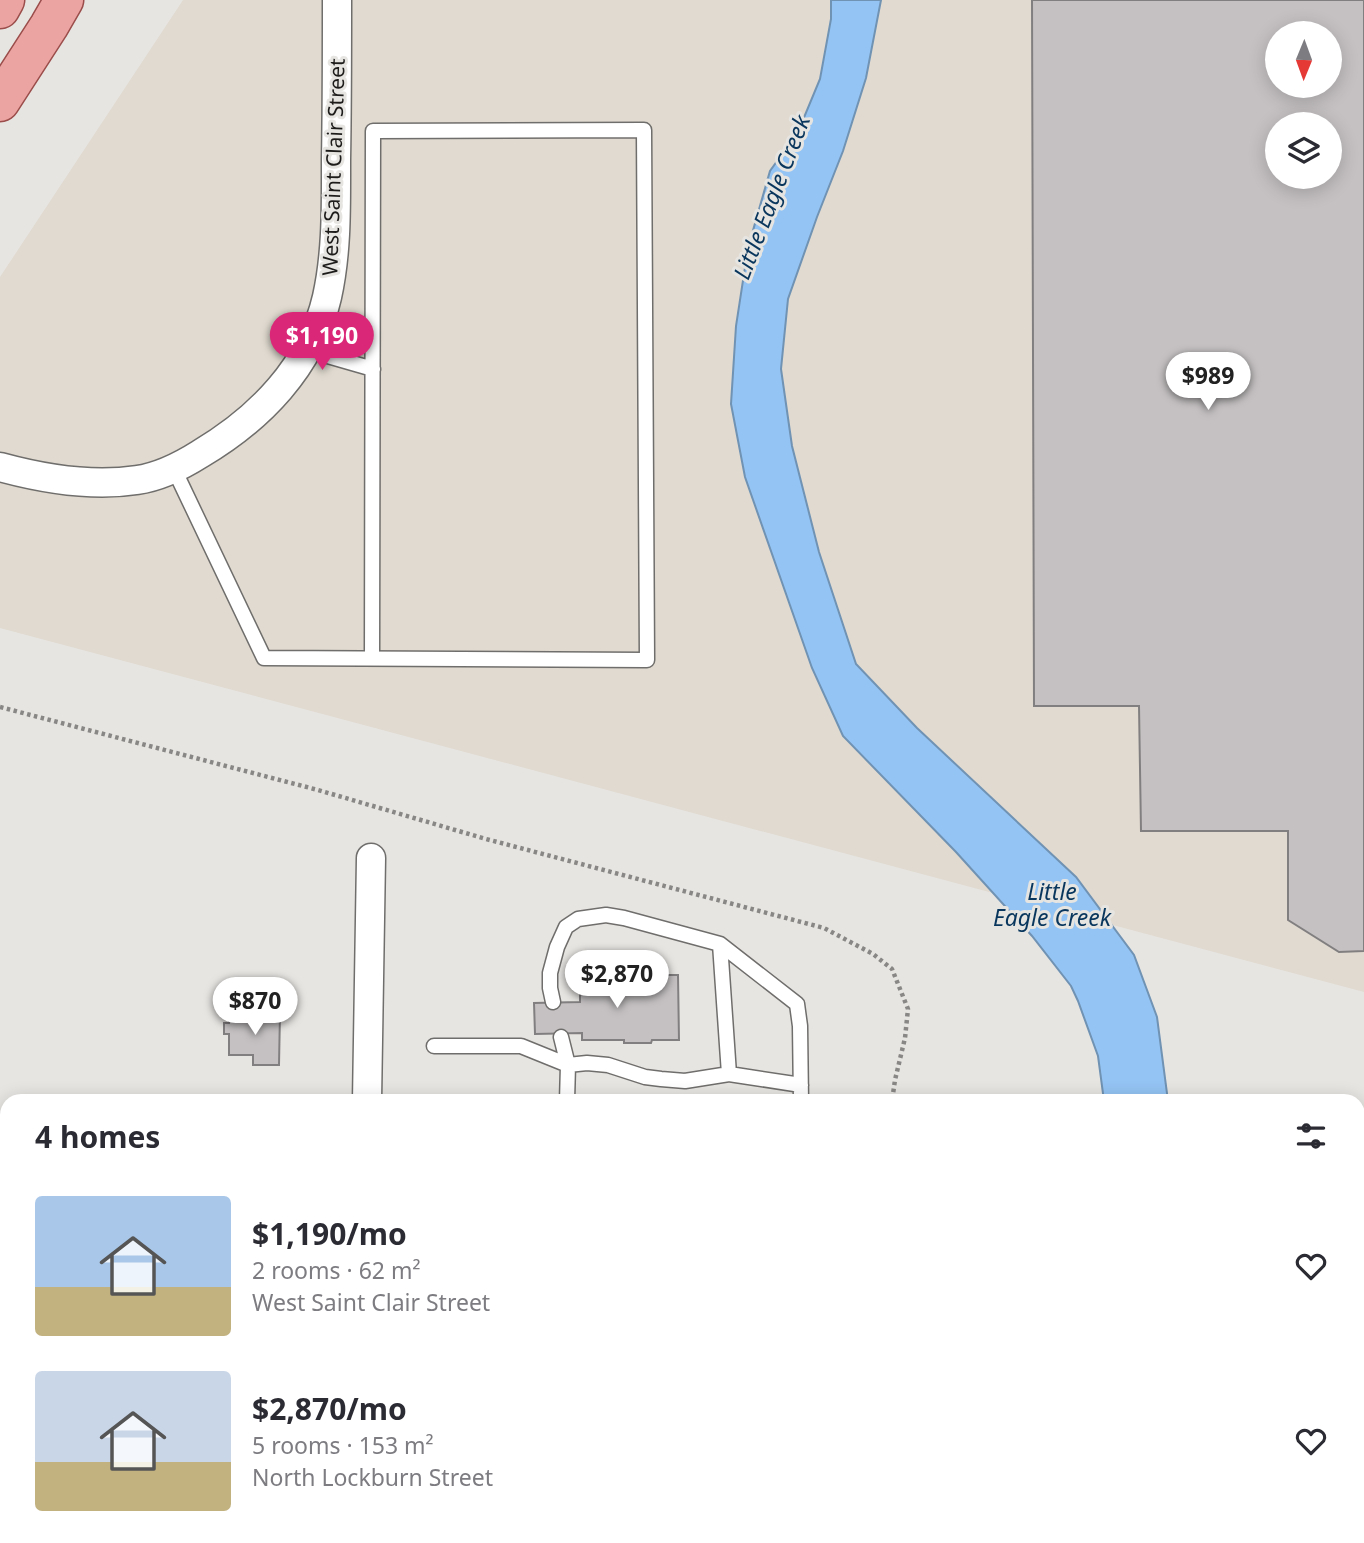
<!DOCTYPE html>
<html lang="en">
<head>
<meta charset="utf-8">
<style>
	body { margin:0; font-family:"Noto Sans",sans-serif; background:#f2f2f3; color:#2b2b33; height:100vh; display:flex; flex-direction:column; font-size:26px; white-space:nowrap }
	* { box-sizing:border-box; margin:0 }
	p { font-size:23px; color:#7c7c81 }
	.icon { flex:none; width:38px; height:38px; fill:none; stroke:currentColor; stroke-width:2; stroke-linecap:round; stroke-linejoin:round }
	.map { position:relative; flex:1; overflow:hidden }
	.panel { position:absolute; left:0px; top:1094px; width:1365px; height:450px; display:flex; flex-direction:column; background:#fff; border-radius:21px 21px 0 0; box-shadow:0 4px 18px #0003 }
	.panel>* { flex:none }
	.needle { width:46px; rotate:181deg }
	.tools { position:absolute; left:1265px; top:21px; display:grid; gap:14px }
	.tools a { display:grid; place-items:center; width:77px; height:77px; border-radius:50%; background:#fff; box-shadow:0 4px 18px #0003; font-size:35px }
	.price { position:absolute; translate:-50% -60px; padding:0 16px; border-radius:24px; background:#fff; color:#222; font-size:23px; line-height:46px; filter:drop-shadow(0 2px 4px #0008) }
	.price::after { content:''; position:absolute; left:50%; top:42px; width:21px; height:16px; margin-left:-10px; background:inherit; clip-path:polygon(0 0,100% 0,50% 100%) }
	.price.on { background:#db2777; color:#fff }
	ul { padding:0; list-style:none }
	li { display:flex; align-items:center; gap:21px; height:175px; padding:0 35px }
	li span { display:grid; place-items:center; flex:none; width:196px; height:140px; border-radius:7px; color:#555 }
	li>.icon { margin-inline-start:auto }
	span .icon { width:84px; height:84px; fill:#fffc; stroke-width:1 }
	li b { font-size:30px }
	h2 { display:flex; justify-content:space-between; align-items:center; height:84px; padding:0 35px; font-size:30px }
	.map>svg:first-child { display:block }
	.built { fill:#e0dad0; fill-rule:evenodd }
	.water { fill:#94c4f4; stroke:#7092b3; stroke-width:2 }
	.building { fill:#c5c1c2; stroke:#827f80; stroke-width:2; fill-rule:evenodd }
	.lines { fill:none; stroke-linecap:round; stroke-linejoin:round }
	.service-casing { stroke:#706e6c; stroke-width:17 }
	.minor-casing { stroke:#706e6c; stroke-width:31 }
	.primary-casing { stroke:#9a4d4a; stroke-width:41 }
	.path { stroke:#898785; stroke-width:4.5; stroke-dasharray:3.5 3.5; stroke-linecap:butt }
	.service { stroke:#fff; stroke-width:14 }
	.minor { stroke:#fff; stroke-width:28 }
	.primary { stroke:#eba4a2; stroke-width:38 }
	.labels { text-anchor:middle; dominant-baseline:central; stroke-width:6; stroke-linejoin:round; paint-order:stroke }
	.street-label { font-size:21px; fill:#1d1c1b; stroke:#e7e5e2 }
	.water-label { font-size:23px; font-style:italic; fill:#08365c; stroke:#e7e5e2 }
</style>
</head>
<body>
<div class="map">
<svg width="1364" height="1543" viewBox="0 0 1364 1543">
	<rect width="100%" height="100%" fill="#e7e5e2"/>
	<!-- built -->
	<path class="built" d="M183,0H1364V992L0,628V277ZM1278,33H1330V86H1278ZM1278,124H1330V177H1278Z
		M1358,1216H1364V1543H1203V1536H1358Z
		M0,1225H7V1536L38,1537V1543H0Z
		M625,1536L989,1537L987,1543H624Z"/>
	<!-- water -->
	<path class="water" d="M831,0H881L866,78L843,151L817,217L788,299L781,369L792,446L819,552L856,664L917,728L1076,877L1134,955L1157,1017L1168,1101H1104L1098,1056L1078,1001L1071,986L1032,936L956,852L843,736L812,668L745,477L731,404L736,326L748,248L770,171L798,132L820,79L831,19Z
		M1107,1537V1536L1168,1537L1167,1543H1106Z"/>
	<!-- building -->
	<path class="building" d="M1032,0H1364V951L1339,952L1288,920V831H1141L1139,706H1034ZM1278,33H1330V86H1278ZM1278,124H1330V177H1278Z
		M580,975H678L679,1040H652L651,1043H624V1040H582V1033L535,1034L534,1003L580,1002Z
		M229,1013H280L279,1065H253V1055H229V1034H224V1023H229Z"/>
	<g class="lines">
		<defs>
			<path id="service" d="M307,350L373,369
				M174,469L264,658L647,660L644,130L373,131L372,658
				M720,944L729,1074
				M553,1002L550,988V973L557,947L566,927L578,919L606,915L624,918L720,944L797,1004L800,1026L801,1101
				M561,1037L568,1065
				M434,1046H521L568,1065
				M567,1101L568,1065L587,1063L608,1065L645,1077L661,1079L685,1081L729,1074L801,1085
				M900,1543L902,1536"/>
			<path id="minor" d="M0,467C44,479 92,487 137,480C159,477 181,466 200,454C259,419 311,367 327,297C337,252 336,206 336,160C337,106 337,53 337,0
				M367,1101L371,858"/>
			<path id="primary" d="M0,9L5,0
				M0,102L49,26L64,0
				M1358,1160H1364
				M0,1169H7"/>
		</defs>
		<!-- service casing -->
		<use href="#service" class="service-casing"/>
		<!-- minor casing -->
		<use href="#minor" class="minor-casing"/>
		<!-- primary casing -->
		<use href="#primary" class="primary-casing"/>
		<!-- path -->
		<path class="path" d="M0,707L318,790L486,839L824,928L873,954L892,969L908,1009L905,1038L895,1080L892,1101
			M1358,1202H1364"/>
		<!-- service -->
		<use href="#service" class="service"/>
		<!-- minor -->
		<use href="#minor" class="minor"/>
		<!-- primary -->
		<use href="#primary" class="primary"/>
	</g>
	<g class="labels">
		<!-- street labels -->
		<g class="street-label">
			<text transform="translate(333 167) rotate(-88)">West Saint Clair Street</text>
		</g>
		<!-- water labels -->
		<g class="water-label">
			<text transform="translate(771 197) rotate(-69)">Little Eagle Creek</text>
			<text x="1052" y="891">Little<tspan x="1052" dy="26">Eagle Creek</tspan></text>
		</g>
	</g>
</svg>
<div class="tools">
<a><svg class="needle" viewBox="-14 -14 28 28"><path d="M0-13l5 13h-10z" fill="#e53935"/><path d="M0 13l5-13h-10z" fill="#7c7c81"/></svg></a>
<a><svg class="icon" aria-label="layers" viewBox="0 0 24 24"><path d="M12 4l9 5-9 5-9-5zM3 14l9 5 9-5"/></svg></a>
</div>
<b class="price on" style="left:322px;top:372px">$1,190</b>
<b class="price" style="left:1208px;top:412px">$989</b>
<b class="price" style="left:617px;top:1010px">$2,870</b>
<b class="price" style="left:255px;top:1037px">$870</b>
<section class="panel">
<h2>4 homes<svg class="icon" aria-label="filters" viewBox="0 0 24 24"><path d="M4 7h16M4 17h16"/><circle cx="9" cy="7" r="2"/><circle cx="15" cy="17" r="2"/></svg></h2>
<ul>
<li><span style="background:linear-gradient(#a9c7e8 65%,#c2b280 0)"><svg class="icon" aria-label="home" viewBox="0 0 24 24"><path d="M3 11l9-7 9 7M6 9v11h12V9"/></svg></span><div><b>$1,190/mo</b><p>2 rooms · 62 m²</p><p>West Saint Clair Street</p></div><svg class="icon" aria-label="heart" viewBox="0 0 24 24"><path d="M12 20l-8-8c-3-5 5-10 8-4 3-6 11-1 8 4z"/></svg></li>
<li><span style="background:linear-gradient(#c9d6e8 65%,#c2b280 0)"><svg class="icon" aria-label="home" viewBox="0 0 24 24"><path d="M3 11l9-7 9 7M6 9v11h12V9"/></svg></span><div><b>$2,870/mo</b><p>5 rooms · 153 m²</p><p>North Lockburn Street</p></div><svg class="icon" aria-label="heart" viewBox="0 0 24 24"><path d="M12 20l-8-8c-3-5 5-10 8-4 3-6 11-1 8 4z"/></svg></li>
</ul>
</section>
</div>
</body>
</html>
